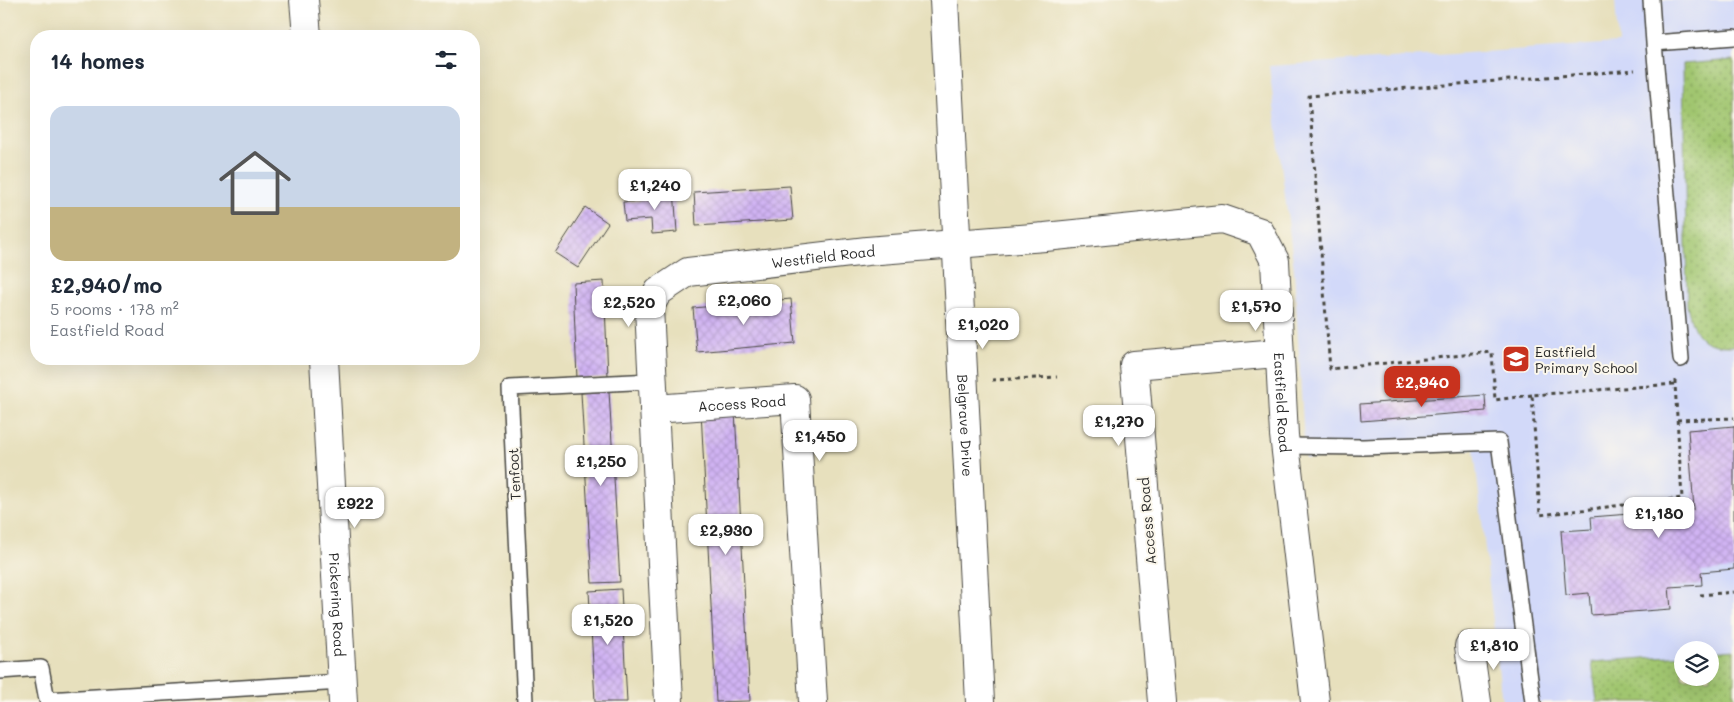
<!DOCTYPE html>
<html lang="en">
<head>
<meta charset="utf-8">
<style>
	body { margin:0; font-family:Mali,sans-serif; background:#f2f2f3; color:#1f2937; height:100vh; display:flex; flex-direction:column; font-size:19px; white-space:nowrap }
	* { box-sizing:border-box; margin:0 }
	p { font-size:16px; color:#747a83 }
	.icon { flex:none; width:28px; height:28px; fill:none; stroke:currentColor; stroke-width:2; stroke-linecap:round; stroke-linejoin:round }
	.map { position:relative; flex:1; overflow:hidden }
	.side { position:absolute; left:30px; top:30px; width:450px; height:335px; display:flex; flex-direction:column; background:#fff; border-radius:20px; box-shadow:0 5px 20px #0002 }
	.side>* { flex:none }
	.tools { position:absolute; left:1674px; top:641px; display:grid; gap:10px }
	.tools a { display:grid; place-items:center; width:45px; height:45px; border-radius:50%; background:#fff; box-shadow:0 5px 20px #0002; font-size:25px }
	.price { position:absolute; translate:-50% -42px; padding:0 11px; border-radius:10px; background:#fff; color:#222; font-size:16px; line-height:32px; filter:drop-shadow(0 1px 2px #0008) }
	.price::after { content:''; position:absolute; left:50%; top:30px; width:15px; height:11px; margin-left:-8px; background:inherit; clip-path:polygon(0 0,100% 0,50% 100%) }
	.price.selected { background:#c8321e; color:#fff }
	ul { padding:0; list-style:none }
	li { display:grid; align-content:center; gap:10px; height:265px; padding:0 20px }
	li span { display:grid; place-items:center; height:155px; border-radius:15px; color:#555 }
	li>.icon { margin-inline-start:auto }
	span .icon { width:90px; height:90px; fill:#fffc; stroke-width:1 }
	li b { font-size:21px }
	h2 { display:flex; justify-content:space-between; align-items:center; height:60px; padding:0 20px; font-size:21px }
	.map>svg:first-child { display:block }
	.built { fill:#d2d9f9; fill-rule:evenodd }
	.grass { fill:url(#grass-dots); stroke:#66784e }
	.building { fill:url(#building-cross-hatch) }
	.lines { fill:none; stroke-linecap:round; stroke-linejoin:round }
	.service-casing { stroke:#474641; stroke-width:18 }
	.minor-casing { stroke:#474641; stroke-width:30 }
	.path { stroke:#474641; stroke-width:3; stroke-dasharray:4 4; stroke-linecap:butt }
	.service { stroke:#fff; stroke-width:15 }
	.minor { stroke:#fff; stroke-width:28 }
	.labels { text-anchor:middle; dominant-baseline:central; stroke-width:4; stroke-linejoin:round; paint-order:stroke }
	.street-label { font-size:14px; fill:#2b2b2b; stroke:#fbf7ec }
	.poi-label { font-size:14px; fill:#2b2b2b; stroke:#fbf7ec; text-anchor:start }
</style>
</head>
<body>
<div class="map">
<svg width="1734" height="702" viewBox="0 0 1734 702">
	<defs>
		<pattern id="grass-dots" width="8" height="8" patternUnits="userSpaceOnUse" patternTransform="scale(1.25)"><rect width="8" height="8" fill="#a1c670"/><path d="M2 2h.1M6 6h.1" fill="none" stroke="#83a15c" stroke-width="1.8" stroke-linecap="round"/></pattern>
		<pattern id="building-cross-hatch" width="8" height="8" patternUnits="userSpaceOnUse" patternTransform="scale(1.25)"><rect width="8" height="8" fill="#d0b3f3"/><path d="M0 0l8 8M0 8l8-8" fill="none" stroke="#b39ad0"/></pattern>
	</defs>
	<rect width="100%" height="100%" fill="#fbf7ec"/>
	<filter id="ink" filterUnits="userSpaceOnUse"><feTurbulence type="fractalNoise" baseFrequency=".02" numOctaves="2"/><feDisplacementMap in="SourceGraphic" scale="10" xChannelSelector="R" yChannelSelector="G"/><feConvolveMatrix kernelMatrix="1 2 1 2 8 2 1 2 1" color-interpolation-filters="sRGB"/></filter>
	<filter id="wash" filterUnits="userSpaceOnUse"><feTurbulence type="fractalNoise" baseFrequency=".0096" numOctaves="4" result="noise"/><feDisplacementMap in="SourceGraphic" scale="20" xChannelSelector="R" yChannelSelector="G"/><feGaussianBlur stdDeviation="1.12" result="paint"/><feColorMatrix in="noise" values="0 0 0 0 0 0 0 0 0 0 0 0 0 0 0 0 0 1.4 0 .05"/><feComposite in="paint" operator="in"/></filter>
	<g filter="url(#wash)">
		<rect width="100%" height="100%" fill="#e7e0bd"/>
		<!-- built -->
		<path class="built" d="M1615,0H1734V702H1502L1474,449L1305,459L1294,269L1269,66L1618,43ZM1682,650H1710V678H1682Z"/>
		<!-- grass -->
		<path class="grass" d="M1734,60V346C1700,347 1694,336 1687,305L1683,64Z
			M1734,650V702H1597L1592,662L1682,655V678H1710V652Z"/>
		<g id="blocks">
			<!-- building -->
			<path class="building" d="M790,186L793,220L696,226L694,192Z
				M674,189L677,232L652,234L651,219L625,221L623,202L650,200L649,191Z
				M585,207L608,223L578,268L555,253Z
				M604,281L608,377L577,379L573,283Z
				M791,299L795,343L697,352L693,308Z
				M609,391L620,582L592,583L581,393Z
				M1485,395L1486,411L1361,421L1360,404Z
				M735,410L750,701L716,702L701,411Z
				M1734,426V569L1701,572L1702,585L1669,587L1671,609L1591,615L1589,593L1566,595L1561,531L1592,529L1591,517L1694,509L1688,430Z
				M621,589L627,702H595L589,591Z"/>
		</g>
	</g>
	<g filter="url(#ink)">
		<use href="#blocks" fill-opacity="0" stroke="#474641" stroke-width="1"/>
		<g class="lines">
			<defs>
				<path id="service" d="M1651,0L1654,43L1734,37
					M1654,43L1681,359
					M1285,446L1363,447L1499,442L1533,702
					M0,671L41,668L47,700L342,682
					M525,702L510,388L653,381"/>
				<g id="minor">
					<path d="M304,0L307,36"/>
					<path id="s1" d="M944,0L980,702"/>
					<path id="s2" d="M324,359L343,702"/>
					<path id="s3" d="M654,409L795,399L813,702"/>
					<path d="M1469,646L1477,702"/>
					<path id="s4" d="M669,702L649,308L658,292L688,272L867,251L1045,237L1222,219L1260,232L1275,261L1284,435L1315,702"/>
					<path d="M1162,702L1134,365L1278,353"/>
				</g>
			</defs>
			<!-- service casing -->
			<use href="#service" class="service-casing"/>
			<!-- minor casing -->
			<use href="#minor" class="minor-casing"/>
			<!-- path -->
			<path class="path" d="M992,380L1057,377
				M1675,380V384L1682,498L1540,515L1532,395L1675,384
				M1532,395L1495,400L1492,352L1330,369L1309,96L1635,70
				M1677,420L1734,418
				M1700,595L1734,592"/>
			<!-- service -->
			<use href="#service" class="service"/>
			<!-- minor -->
			<use href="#minor" class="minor"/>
		</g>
	</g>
	<!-- icons -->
	<defs>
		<symbol id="school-square" viewBox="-11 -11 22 22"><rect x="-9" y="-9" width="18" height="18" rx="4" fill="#c8321e" stroke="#fbf7ec"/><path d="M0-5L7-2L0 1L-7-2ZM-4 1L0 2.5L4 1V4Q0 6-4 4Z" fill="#fff"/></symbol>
	</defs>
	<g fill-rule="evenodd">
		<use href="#school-square" x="1500" y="343" width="32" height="32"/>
	</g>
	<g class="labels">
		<!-- street labels -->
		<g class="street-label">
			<text stroke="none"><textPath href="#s4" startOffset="585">Westfield Road</textPath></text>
			<text stroke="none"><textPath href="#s3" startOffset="88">Access Road</textPath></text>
			<text stroke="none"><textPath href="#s4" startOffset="1200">Eastfield Road</textPath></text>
			<text stroke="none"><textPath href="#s1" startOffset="426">Belgrave Drive</textPath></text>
			<text transform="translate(514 474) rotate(-93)">Tenfoot</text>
			<text transform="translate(1147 521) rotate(-95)">Access Road</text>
			<text stroke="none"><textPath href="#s2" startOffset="246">Pickering Road</textPath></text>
		</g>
		<!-- poi labels -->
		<g class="poi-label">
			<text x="1535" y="351">Eastfield<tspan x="1535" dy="16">Primary School</tspan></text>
		</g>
	</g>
</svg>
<div class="tools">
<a><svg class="icon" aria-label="layers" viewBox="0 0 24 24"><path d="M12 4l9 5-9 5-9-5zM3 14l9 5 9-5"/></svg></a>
</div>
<b class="price" style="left:655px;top:211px">£1,240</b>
<b class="price" style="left:744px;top:326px">£2,060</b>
<b class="price" style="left:629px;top:328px">£2,520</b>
<b class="price" style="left:1256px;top:332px">£1,570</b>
<b class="price" style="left:983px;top:350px">£1,020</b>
<b class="price selected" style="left:1422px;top:408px">£2,940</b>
<b class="price" style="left:1119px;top:447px">£1,270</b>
<b class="price" style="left:820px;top:462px">£1,450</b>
<b class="price" style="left:601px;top:487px">£1,250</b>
<b class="price" style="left:355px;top:529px">£922</b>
<b class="price" style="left:1659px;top:539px">£1,180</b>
<b class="price" style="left:726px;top:556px">£2,930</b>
<b class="price" style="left:608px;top:646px">£1,520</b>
<b class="price" style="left:1494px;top:671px">£1,810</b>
<section class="side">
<h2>14 homes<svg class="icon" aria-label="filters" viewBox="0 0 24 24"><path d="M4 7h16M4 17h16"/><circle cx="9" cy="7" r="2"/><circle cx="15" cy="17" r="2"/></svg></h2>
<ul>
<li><span style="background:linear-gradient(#c9d6e8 65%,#c2b280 0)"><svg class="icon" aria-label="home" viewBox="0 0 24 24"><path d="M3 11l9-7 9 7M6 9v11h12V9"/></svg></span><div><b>£2,940/mo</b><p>5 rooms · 178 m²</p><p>Eastfield Road</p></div></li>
</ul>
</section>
</div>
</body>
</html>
